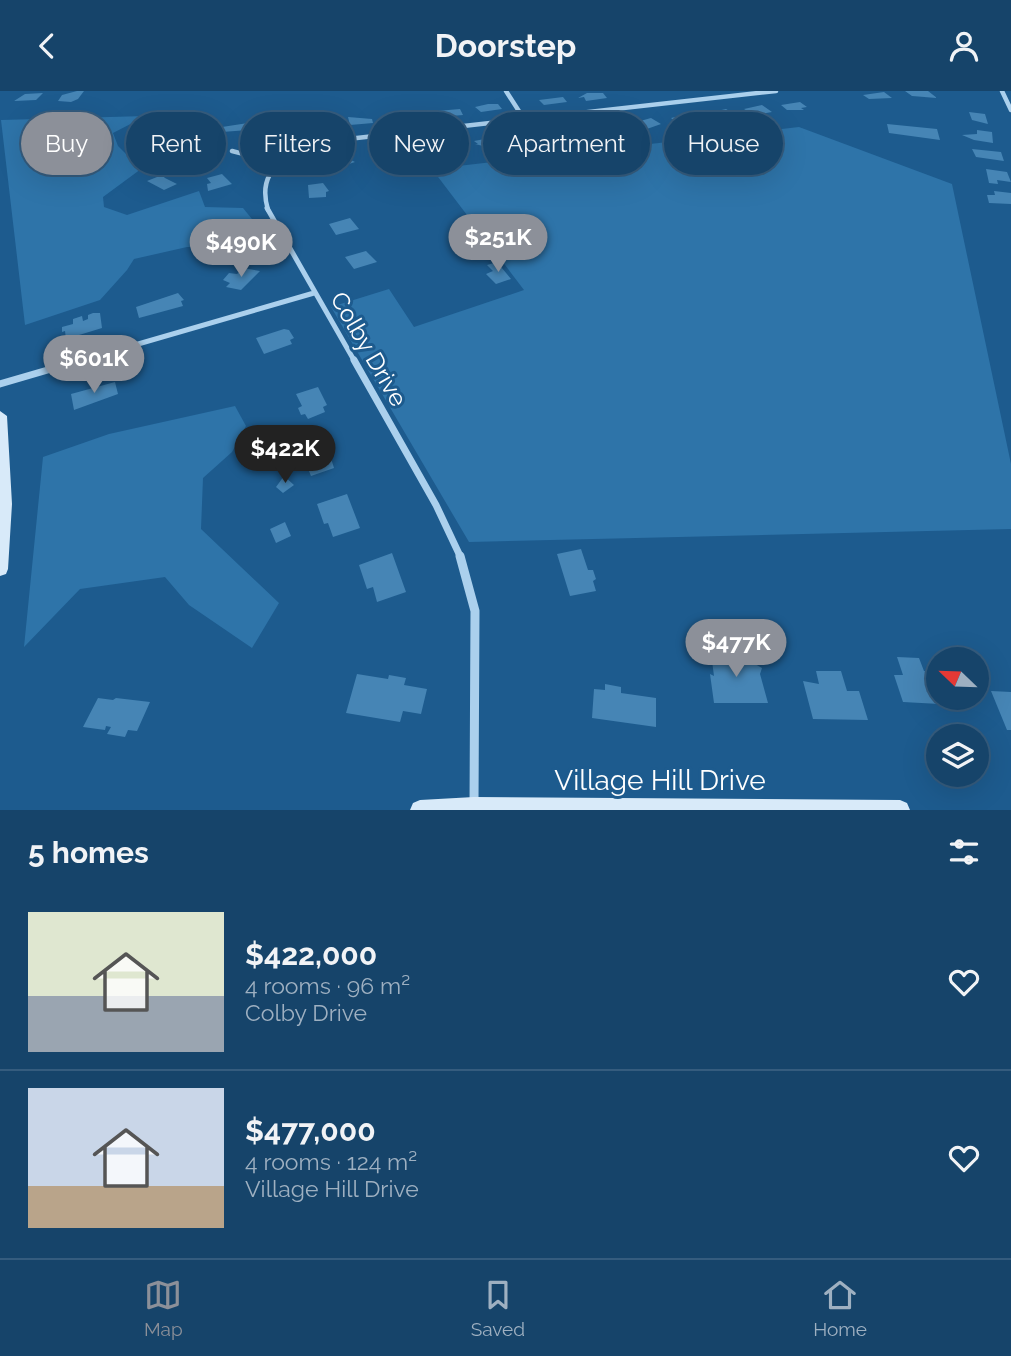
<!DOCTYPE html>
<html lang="en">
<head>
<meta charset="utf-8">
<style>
	body { margin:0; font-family:Raleway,sans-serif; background:#234e72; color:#f1f3f6; height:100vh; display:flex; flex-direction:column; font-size:26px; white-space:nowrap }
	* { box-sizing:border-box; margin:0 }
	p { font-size:23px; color:#9eb0c1 }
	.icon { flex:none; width:38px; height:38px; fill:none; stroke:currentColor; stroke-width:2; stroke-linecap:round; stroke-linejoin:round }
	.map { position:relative; height:719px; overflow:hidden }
	.drawer { display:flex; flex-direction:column; background:#16446a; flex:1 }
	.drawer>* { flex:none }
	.guide { position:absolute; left:21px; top:21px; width:970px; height:63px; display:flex; gap:14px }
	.needle { width:46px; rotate:293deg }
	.controls { position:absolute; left:926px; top:556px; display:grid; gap:14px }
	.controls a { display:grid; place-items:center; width:63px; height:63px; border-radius:50%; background:#16446a; box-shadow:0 7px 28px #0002,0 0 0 2px #355c7e; font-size:35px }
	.price { position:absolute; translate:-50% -60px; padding:0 16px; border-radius:24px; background:#8c9099; color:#fff; font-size:23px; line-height:46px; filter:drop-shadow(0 2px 4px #0008) }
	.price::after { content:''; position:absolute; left:50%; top:42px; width:21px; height:16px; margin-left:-10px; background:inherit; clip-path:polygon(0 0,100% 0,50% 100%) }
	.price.active { background:#222; color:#fff }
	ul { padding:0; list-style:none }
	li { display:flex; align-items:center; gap:21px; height:175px; padding:0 28px }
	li+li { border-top:2px solid #355c7e }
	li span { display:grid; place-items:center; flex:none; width:196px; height:140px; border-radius:0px; color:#555 }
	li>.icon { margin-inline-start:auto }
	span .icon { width:84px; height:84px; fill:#fffc; stroke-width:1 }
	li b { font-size:30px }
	h2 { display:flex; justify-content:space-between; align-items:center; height:84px; padding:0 28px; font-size:30px }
	.chip { padding:0 24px; border-radius:32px; background:#16446a; box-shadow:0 7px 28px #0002,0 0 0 2px #355c7e; font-size:24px; line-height:63px }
	.chip.active { background:#8c9099; color:#fff }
	header { display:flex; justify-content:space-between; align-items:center; height:91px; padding:0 28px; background:#16446a; font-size:32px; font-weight:700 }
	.tabs { display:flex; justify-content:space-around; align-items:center; height:98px; border-top:2px solid #355c7e; background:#16446a; font-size:19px; color:#9eb0c1 }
	.tabs a { display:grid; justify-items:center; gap:4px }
	.tabs .active { color:#8c9099 }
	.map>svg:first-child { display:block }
	.green { fill:#2e74a9 }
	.building { fill:#4685b5 }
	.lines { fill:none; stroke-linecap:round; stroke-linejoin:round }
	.street-far3 { stroke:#abd0ed; stroke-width:4.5 }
	.street-far2 { stroke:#abd0ed; stroke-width:5 }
	.street-far1 { stroke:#abd0ed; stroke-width:7 }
	.street { stroke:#abd0ed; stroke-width:9 }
	.secondary { fill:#d8eaf9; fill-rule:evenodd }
	.labels { text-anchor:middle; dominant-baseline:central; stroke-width:6; stroke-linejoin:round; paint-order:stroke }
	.street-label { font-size:24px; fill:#fff; stroke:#1d5b8e }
	.near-street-label { font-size:28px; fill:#fff; stroke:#1d5b8e }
</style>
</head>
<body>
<header><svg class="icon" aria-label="back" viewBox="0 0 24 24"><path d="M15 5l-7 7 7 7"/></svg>Doorstep<svg class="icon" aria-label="person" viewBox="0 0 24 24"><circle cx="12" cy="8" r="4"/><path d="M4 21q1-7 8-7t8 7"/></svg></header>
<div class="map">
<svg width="1011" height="719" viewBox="0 0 1011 719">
	<rect width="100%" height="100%" fill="#1d5b8e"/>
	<!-- green -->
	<path class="green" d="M146,25L113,42L118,55L141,78L103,106L104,116L127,124L199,100L205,116L243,117L274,155L187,156L134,168L127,179L100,209L25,234L1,29Z
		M799,36L952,93L1011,373V438L469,451L331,216L389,198L414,236L524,199L432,78Z
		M235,315L246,335L232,361L203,387L201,438L279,512L252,557L189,514L165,486L80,498L24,556L43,366L109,343Z"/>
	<!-- building -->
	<path class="building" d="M77,0H84L78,8L71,11L58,10L62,4Z
		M905,0H928L937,7L912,5Z
		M884,1L892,7L869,8L863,4Z
		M43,2L36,9L14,10L25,3Z
		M587,2H603L607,7L586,10L584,6L578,7Z
		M563,6L567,11L544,14L539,9Z
		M800,11L807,16L801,17L804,19H787L781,14Z
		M488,13H498L502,18L481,21L475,16Z
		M762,14L772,21L760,23L765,26L759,27L744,18Z
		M460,18L463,24L439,26L437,20Z
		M726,18L740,26L727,29L715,28L708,22Z
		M404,20L406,24L416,23L418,28L391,30L389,22Z
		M969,21L985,23L988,33L972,29Z
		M689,23L698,28L677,32L671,27Z
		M348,26L372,28L373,32L350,34Z
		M651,27L661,33L644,39L633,32Z
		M270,30L279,33L292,32V38L267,42L266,32Z
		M160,31L181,37L159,49L152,48L157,45L151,43L157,40L151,39L156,37L151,36Z
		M333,31L334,37L309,40L308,34Z
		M248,32V39L222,41V36Z
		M614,32L622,37L612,39L611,44L600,43L603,42L595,36Z
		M887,33L937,38L940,49L889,42Z
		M576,36L585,44H573L571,47L565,49L554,40Z
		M977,39L992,41L993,52L974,49L962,44L977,43Z
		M537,41L542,49L519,54L517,49L520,47L518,43Z
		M495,46L501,51L487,56L475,53H478L474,50Z
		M455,49L461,56L446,61L435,59L437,58L433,54Z
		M398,56H407L408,63L383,65L385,58Z
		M972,58L1001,61L1004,70L976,66Z
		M179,62L178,71L159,73L160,64Z
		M345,66L355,71L331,79L324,74Z
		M986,78L1007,81L1011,91L997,89L998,93L989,92Z
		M222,83L232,93L208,100L207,93L211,92L207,87Z
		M162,84L165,87L177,93L164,99L147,90Z
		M323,92L329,100L326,101V106L309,107L308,94Z
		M994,100L1011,102V113L989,112L987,104H995Z
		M350,127L359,138L336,144L329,133Z
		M366,160L377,171L354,178L345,166Z
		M497,171L511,188L496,193L486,183L493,180L487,174Z
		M243,177L260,180L241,199L226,196L230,192L223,189L229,182L237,183Z
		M178,202L184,209L181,210L183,215L139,227L136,216Z
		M93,222H100L102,237L66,248L65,240L62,241V236L73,233V228L82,225L83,230L88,228V224Z
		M284,238L289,239L294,247L290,249L292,253L264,263L256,247Z
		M115,291L118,303L74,319L71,303Z
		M318,296L327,314L323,316L325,321L308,328L305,323L301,324L298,317L302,315L296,303Z
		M325,348L334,377L311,385L302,363L295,365L293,358Z
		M284,385L294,394L283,402L276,396Z
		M347,403L360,437L333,446L328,432L324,433L317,413Z
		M285,431L291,445L276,452L270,438Z
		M581,458L588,479H593L596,488L593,490L596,500L570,505L557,463Z
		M392,462L406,501L377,511L373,496L367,498L359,474Z
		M720,556L726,564L732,560L762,577L760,583L768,612H714L710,583L714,585L712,570L714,568L708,563Z
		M897,566L919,567L924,580H936L938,607H955L958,614L903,611L894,584H903Z
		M816,580H841L847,600H859L868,629L813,628L803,590L819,593Z
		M357,583L388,588L389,584L406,587L404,594L427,598L421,623L403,620L400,631L346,622Z
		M605,593L621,596V602L656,607V636L592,627L594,598L605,599Z
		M991,600L1011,601V639H1007Z
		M98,607L113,609L116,607L150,611L137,640L128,639L125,646L107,643L111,636L106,635L105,639L83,636Z"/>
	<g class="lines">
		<!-- street-far3 -->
		<path class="street-far3" d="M506,0L524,28
			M1002,0L1011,19
			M232,60L278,72
			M268,119C253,69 301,59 339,49L776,0"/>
		<!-- street-far2 -->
		<path class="street-far2" d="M267,117L355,271
			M76,271L314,202"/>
		<!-- street-far1 -->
		<path class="street-far1" d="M354,269L436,414L461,467
			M0,293L82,269"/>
		<!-- street -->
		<path class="street" d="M460,465L475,520L474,714"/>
		<!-- secondary -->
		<path class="secondary" d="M0,320L7,325L12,413L8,478L6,483L0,485Z
			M474,706L900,709L907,712L910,719H410L413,712L420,709Z"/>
	</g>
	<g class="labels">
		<!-- street labels -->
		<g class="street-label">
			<text transform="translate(369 258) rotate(60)">Colby Drive</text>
		</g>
		<!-- near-street labels -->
		<g class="near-street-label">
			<text x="660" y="689">Village Hill Drive</text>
		</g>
	</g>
</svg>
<div class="controls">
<a><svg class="needle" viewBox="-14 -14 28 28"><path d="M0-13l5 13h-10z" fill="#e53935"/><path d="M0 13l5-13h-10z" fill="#9eb0c1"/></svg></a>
<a><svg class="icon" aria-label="layers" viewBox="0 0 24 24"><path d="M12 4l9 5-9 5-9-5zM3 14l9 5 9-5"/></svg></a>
</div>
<b class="price" style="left:498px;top:183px">$251K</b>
<b class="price" style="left:241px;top:188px">$490K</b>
<b class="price" style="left:94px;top:304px">$601K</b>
<b class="price active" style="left:285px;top:394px">$422K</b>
<b class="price" style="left:736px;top:588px">$477K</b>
<div class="guide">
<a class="chip active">Buy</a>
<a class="chip">Rent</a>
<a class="chip">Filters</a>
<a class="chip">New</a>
<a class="chip">Apartment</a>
<a class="chip">House</a>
</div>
</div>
<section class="drawer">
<h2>5 homes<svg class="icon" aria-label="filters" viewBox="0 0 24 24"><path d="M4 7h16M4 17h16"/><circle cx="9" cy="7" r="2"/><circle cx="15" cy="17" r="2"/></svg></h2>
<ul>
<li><span style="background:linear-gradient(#dfe7d0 60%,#9aa5b1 0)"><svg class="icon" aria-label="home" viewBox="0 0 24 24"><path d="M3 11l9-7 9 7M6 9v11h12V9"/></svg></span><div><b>$422,000</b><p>4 rooms · 96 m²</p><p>Colby Drive</p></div><svg class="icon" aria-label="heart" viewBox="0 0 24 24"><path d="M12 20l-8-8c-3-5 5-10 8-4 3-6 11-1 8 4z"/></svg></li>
<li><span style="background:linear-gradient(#c9d6e8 70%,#b9a48a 0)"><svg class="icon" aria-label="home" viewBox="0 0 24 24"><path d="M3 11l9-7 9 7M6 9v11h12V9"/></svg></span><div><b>$477,000</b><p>4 rooms · 124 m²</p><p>Village Hill Drive</p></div><svg class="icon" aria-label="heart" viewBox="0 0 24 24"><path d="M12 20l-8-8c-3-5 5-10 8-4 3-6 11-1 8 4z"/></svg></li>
</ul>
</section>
<nav class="tabs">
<a class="active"><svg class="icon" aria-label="map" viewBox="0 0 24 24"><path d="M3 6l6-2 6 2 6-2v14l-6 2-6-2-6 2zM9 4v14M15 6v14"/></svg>Map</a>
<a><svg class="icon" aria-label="saved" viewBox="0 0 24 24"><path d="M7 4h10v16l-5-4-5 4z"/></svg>Saved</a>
<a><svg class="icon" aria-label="home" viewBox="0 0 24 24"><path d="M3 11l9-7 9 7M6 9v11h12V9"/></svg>Home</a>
</nav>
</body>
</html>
